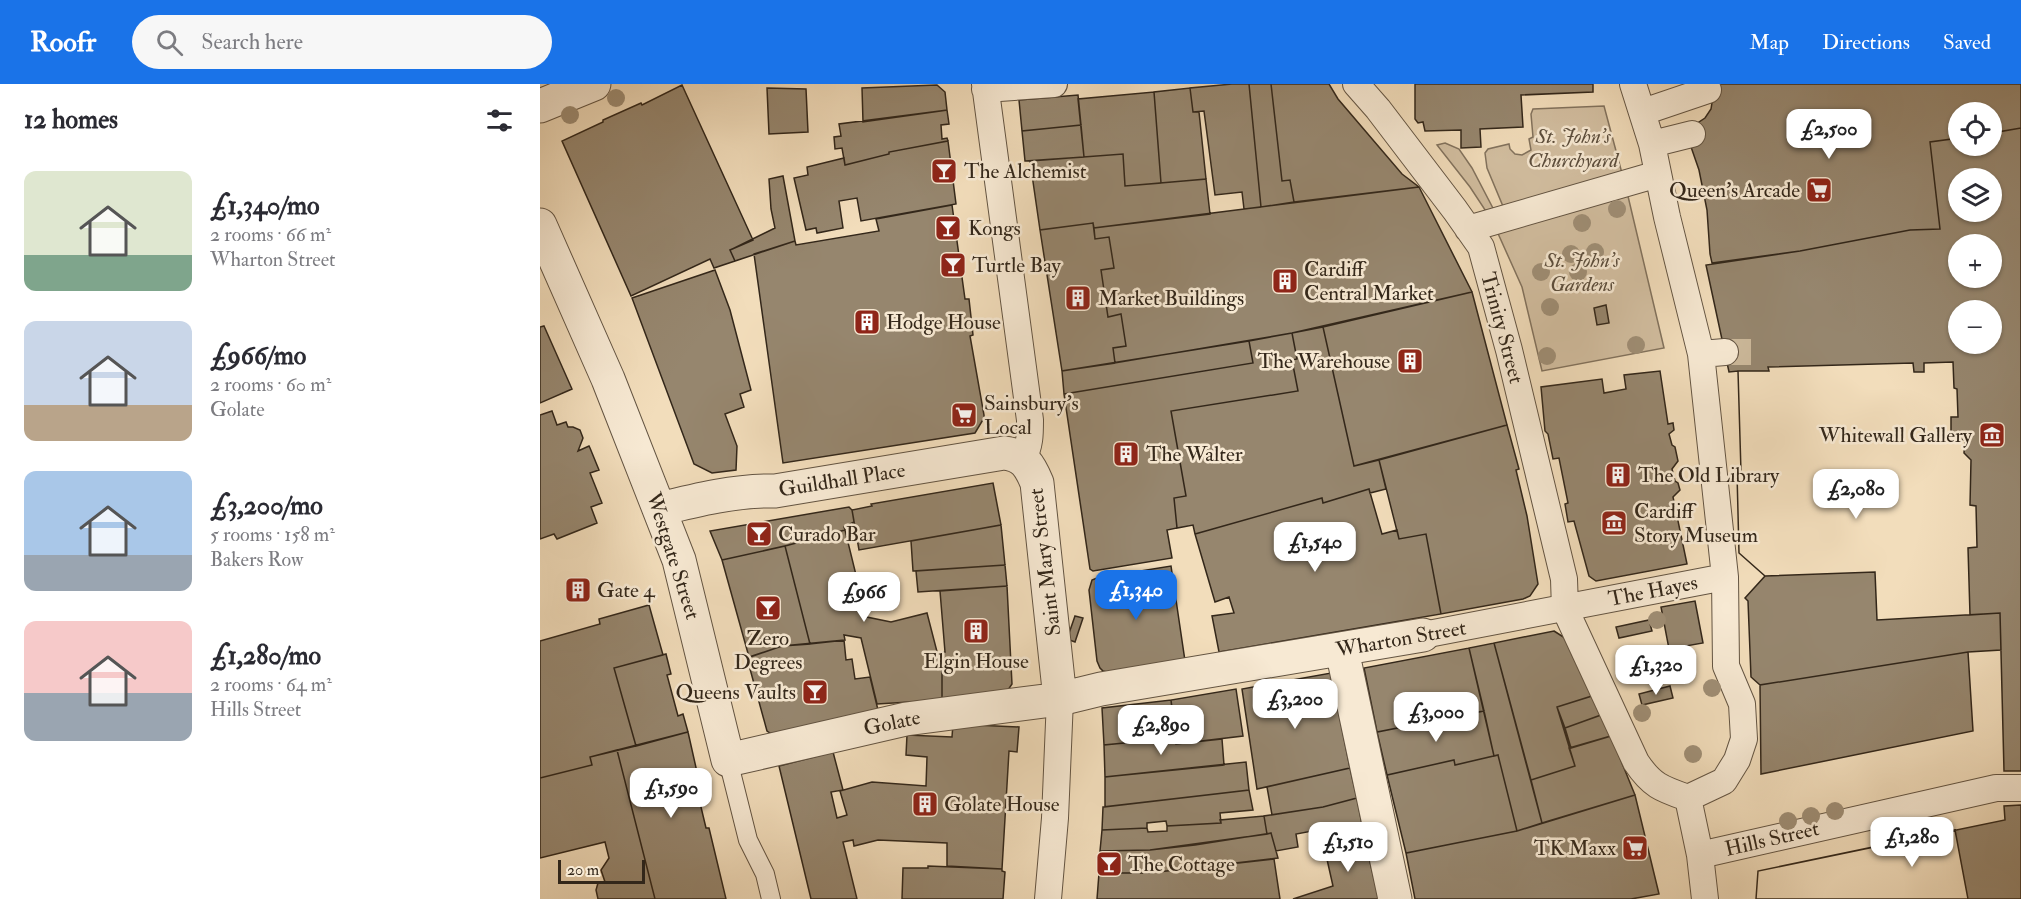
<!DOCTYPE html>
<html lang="en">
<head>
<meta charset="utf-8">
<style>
	body { margin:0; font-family:"IM FELL Double Pica",serif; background:#f7f7f7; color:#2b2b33; height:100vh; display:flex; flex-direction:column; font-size:22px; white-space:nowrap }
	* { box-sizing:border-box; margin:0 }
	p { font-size:20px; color:#7c7c81 }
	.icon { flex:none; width:33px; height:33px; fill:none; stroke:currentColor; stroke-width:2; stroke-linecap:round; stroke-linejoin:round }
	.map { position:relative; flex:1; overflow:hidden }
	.sheet { display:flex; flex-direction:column; background:#fff; width:540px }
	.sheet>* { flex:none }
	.buttons { position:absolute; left:1408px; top:18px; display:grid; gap:12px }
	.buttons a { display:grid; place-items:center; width:54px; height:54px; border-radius:50%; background:#fff; box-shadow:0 2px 4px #0004; font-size:30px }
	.scale { position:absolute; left:18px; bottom:15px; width:87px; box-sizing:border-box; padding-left:6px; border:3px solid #33271a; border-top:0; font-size:16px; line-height:21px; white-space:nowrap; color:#33271a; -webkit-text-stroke:4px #f7e9d3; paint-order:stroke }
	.price { position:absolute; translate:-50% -51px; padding:0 14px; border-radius:12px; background:#fff; color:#222; font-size:20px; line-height:39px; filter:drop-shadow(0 2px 3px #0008) }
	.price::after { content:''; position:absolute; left:50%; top:36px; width:18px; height:14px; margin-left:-9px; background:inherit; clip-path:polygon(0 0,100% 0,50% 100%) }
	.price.on { background:#1a73e8; color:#fff }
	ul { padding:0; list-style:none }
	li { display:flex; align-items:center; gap:18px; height:150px; padding:0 24px }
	li span { display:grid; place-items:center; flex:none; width:168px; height:120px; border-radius:12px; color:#555 }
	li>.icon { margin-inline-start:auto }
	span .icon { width:72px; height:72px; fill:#fffc; stroke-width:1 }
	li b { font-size:26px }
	h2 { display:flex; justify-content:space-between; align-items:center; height:72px; padding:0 24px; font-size:26px }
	header { display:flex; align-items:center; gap:36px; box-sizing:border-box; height:84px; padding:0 30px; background:#1a73e8; color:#fff }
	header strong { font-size:28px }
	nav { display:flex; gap:33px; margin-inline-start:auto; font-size:21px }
	.search { width:420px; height:54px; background:#f7f7f7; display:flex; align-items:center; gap:15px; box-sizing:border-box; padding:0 21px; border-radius:33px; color:#7c7c81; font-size:22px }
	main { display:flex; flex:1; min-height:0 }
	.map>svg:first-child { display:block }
	.green { fill:#d2bea0; stroke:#82725d; stroke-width:1.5 }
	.building { fill:#96866e; stroke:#33271a; stroke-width:1.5; fill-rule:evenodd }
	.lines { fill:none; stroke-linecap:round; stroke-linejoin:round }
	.pedestrian-tunnel { stroke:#ccb99b; stroke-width:26; stroke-dasharray:26 13; stroke-linecap:butt }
	.service-casing { stroke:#635442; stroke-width:20 }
	.pedestrian-casing { stroke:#635442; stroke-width:28 }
	.minor-casing { stroke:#635442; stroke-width:35 }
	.service { stroke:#f7e9d3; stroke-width:18 }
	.pedestrian { stroke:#f7e9d3; stroke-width:26 }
	.minor { stroke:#f7e9d3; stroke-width:33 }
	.tree { fill:#9f8e75 }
	.labels { text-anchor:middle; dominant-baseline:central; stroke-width:5; stroke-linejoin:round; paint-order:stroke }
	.park-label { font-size:21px; font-style:italic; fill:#5b4d3c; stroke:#f7e9d3 }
	.poi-label { font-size:21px; fill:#33271a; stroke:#f7e9d3; text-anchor:start }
	.street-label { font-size:21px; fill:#33271a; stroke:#f7e9d3 }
</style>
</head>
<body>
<header>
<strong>Roofr</strong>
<div class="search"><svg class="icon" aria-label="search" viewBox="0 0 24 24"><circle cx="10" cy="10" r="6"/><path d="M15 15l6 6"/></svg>Search here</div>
<nav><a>Map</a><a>Directions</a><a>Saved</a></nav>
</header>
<main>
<section class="sheet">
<h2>12 homes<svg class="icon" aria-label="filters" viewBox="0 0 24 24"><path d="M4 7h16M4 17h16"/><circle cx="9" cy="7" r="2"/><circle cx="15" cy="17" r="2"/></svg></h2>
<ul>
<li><span style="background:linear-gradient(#dfe7d0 70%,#7fa58c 0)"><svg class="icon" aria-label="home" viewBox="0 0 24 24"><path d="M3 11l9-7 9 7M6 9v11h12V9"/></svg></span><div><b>£1,340/mo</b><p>2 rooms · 66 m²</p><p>Wharton Street</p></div></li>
<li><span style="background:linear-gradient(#c9d6e8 70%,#b9a48a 0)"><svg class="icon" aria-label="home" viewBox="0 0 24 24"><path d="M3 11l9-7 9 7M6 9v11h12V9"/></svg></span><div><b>£966/mo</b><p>2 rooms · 60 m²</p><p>Golate</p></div></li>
<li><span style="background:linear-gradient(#a9c7e8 70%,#9aa5b1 0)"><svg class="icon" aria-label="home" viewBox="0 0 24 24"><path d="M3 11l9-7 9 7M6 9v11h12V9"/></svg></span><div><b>£3,200/mo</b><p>5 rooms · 158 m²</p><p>Bakers Row</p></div></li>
<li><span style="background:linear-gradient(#f6c9c9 60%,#9aa5b1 0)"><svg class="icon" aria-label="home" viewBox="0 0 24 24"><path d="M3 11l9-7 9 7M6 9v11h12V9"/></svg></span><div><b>£1,280/mo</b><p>2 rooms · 64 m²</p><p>Hills Street</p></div></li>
</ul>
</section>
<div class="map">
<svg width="1481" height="815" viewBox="0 0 1481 815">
	<rect width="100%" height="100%" fill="#f2ddbb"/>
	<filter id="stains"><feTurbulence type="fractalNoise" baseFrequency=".00333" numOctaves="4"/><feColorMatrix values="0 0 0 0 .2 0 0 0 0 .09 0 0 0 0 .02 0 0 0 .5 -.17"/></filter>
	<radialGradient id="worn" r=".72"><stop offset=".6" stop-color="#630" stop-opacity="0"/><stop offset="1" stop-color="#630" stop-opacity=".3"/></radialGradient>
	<!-- green -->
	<path class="green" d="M1064,22L1083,93L965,127L947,84L945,69L948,65L969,60L970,65L975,70L982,71L991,66L989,55L993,53L991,30L993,25Z
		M905,59L919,65L932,84L956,130L949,132L930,103L897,61Z
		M1087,108L1124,264L1002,287L982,203L956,145Z"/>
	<!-- building -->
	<path class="building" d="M692,0H709L721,123L704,125L702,108L675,111L664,27L653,28L650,4Z
		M709,0H731L742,97L750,96L754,118L721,123Z
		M731,0H789L798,15L862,90L879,103L754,118L750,96L742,97Z
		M875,0H1053V8L981,11L983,43L940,45L941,63L921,64V46L885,47L883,38L878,39L875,35Z
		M1169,0H1481V44L1452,49V28H1419V54L1390,58L1400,145L1370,146L1260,167L1172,179L1170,170L1167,126L1159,86L1150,60L1156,40L1165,34L1171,25L1173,12Z
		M142,1L213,156L190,166L195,177L174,184L170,175L91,212L22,57L63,38V36L101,19L102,21Z
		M397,1L405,8L407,26L323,38L322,4Z
		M227,4L266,5L268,48L229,50Z
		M650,4L653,28H659L666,95L621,99L614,8Z
		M614,8L621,99L585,102L583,70L544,73L538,15Z
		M538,11L541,41L482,47L479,16Z
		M407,26L409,40L401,41L402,55L407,54L408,57L349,68V70L305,81L302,64L295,65L294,53L301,52L299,40Z
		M541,41L544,73L485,77L482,47Z
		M1481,44V687H1464L1460,529L1337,536L1335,488L1225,492L1199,469L1197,389L1201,388L1198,287L1189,288L1166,181L1260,167L1370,146L1400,145L1390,58L1419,54V62H1452V49ZM1419,94H1452V128H1419ZM1419,160H1452V194H1419ZM1419,226H1452V260H1419Z
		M408,57L416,120L321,137L317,114L299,117L303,144L277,149L276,144L266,146L254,94L268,91L267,83L304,74L305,81L349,70V68Z
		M583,70L585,102L666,95L670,130L554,144L553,139L500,146L490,77Z
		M243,92L255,157L195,177L190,166L235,144L231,125L229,95Z
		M879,103L932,208L752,249L575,279L573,264L586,262L581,230L568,233L561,186L574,184L569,153L555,155L554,144Z
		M412,121L425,215H429L433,251L430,252L444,331V334L435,349L243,379L214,170L255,157L256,161L339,147L336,135Z
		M553,139L555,155L569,153L574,184L561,186L568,233L581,230L586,262L573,264L575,279L522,287L500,146Z
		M175,186L190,226L211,306L200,310L204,323L185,330L197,362L196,386L172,389L154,380L92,214Z
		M932,208L967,341L814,382L783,243Z
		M1066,221L1069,239L1057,241L1054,224Z
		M4,242L32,305L0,319V243Z
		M783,243L814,382L839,376L846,405L830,409L829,405L783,419L782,414L655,450L653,441L637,444L634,414L646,412L631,327L758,307L752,276L757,275L752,249Z
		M752,249L757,275L752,276L758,307L631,327L646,412L634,414L637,444L627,446L632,474L553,487L550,485L524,310L713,279L709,257Z
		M709,257L713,279L524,310L522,287Z
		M1413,278L1414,304L1417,305L1418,333H1411V356H1425L1424,369L1431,376L1430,421L1436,422L1437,463L1428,464L1430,531L1460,529L1461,566L1428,568L1220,601L1211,593L1208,517L1205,514L1225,492L1199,469L1197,389L1201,388L1198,287H1229L1228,283L1373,279L1374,288H1384V279Z
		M1120,287L1128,340L1133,339L1134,346L1129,350L1132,361L1135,363L1138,377L1132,385L1135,397L1138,399L1140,406L1133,413L1147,480L1056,497L1049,492L1034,437L1028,438L1025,420L1028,419L1019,374L1013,375L1008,350L1005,347L1001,303L1062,295L1064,309L1086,305L1084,291Z
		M12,327L17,341L26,338L28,343H33L40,346L43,354L38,367L49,362L50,364L59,386L50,389L62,419L51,423L57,439L17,455L14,450L0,455V331Z
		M967,341L979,385L976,386L987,432L998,500L990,512L983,515L901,530L886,450L859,455L839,376Z
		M453,399L461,441L319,466L312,426L332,422L331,420Z
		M829,405L842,450L857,446L859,455L886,450L901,530L679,568L672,532L694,529L689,513L675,518L655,450L782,414L783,419Z
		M309,423L312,426L314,438L304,443L305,446L245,462L182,476L170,447Z
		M461,441L465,481L373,487L371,457Z
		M305,446L317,495L313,497L322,532L351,538L387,529L402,587V616L337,620L321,554L304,551L305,556L270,560L245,462Z
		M245,462L270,560L242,562L209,573L182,476Z
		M465,481L467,502L378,508L376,487Z
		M631,482L645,577L571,589L563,587L560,584L557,577L549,506L552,496L557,494Z
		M43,495L50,511L33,518L26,502Z
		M467,502L472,600L466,609L402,616V587L397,569L405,568L400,507Z
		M1155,517L1163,559L1129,565L1121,523Z
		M109,521L123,571L74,584L96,662L50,673L52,681L0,694V557L60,540L59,535Z
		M535,532L543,534L535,558L527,555Z
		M1109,536L1112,547L1079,554L1076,543Z
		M1014,547L1025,554L1052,612L1017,623L1035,682L991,696L954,559Z
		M304,556L306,576L312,575L315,595L330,593L338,626L233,651L227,647L207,574L242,562Z
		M954,559L1002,739L977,747L958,671L954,672L929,564Z
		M929,564L944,627L837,648L824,584Z
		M1428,568L1433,647L1221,690L1220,601Z
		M126,570L131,590L127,591L138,632L143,630L148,648L96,662L74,584Z
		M791,589L810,684L717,705L702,605Z
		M1130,602L1133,614L1102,621L1099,610Z
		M696,605L703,652L636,660L631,616Z
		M1052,612L1061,631L1025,644L1017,623Z
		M631,616L636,654L564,661L562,624Z
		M944,627L954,672L915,681L914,676L847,691L837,648Z
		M1061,631L1071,652L1031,664L1025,644Z
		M413,640L479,643L477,668L469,667L462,785L407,782V759L338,756L314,762L313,756L303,758L317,815H271L239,682L293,668L303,706L291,708L297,734L307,731L300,707L332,698L386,702L387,673L366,671L367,651L412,653Z
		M148,648L159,697L155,698L166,744H169L186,815H115L77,666Z
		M1071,652L1095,711L1002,739L991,696L1035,682L1029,664Z
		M636,654V660L682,655L684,681L565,693L564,661Z
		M77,666L115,815H58L56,806L58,799L65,798L61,786L69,774L65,758L0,774V694L52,681L50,673Z
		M958,671L977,747L866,769L847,691L914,676L915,681Z
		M706,678L709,706L565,723V693Z
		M810,684L817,714L783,723L732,731L727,703Z
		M709,706L713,726L680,729L681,739L627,742L626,737L607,739V744L562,746L563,723Z
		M1095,711L1119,810L1091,815H875L866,769L977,747Z
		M817,714L822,740L789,747L788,744L756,750L758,763L736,767L731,749L727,750L724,732L783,723Z
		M1481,721V815H1216L1218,787L1465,736L1464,722Z
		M724,732L727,750L610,766L560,767L562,746L607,744L608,748L627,747V742L681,739L680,736Z
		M1415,746L1428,815H1216L1218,787Z
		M731,749L738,774L609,789H559L560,767L610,766L655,761Z
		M824,753L839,815H753L793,802L784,762Z
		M734,775L740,815H557L559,789H609Z
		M388,782L462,785V787L465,788L463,815H362L363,784H388Z"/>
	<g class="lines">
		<!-- pedestrian-tunnel -->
		<path class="pedestrian-tunnel" d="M1185,268H1214"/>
		<defs>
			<path id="service" d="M188,676L208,756L225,790L231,815"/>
			<path id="pedestrian" d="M445,0L490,336C490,351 490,361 483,375
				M816,0L838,25L915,126L941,163L969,266L1024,495L1025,525L1096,678C1112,702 1122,705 1148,714L1184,697L1197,676L1204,655L1202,620L1186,582L1185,493L1161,270L1127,133L1112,60L1093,0
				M445,5L514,0
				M1103,28L1168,6
				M1112,60L1152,50
				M928,145L1118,90
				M1161,270L1185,268
				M883,551L1185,493
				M1148,714L1160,771L1165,815
				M1160,771L1456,704H1481
				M508,815L515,734L520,615"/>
			<path id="minor" d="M0,22L54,0
				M0,141L68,295L139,476L188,676L366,635L520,615L561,605L883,551
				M120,425C156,416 197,406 235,407L464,369C484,371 490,382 497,399L520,615
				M802,566L855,815"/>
		</defs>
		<!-- service casing -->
		<use href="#service" class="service-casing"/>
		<!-- pedestrian casing -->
		<use href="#pedestrian" class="pedestrian-casing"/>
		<!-- minor casing -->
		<use href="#minor" class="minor-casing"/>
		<!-- service -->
		<use href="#service" class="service"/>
		<!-- pedestrian -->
		<use href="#pedestrian" class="pedestrian"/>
		<!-- minor -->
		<use href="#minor" class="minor"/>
	</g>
	<!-- trees -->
	<g class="tree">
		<circle cx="76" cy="14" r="9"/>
		<circle cx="30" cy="31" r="9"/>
		<circle cx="1077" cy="125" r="9"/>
		<circle cx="1042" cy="139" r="9"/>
		<circle cx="1055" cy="168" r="9"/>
		<circle cx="1031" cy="170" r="9"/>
		<circle cx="1001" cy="188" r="9"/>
		<circle cx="1038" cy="188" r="9"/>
		<circle cx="1010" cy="223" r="9"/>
		<circle cx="1096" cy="261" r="9"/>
		<circle cx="1007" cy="272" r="9"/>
		<circle cx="1117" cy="536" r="9"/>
		<circle cx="1085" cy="586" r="9"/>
		<circle cx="1172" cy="604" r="9"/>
		<circle cx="1102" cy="629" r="9"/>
		<circle cx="1153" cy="670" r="9"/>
		<circle cx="1295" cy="727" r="9"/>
		<circle cx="1271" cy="732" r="9"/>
		<circle cx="1248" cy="737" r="9"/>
	</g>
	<!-- icons -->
	<defs>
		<symbol id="bar-square" viewBox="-11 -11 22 22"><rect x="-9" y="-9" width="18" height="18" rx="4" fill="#8f2418" stroke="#f7e9d3"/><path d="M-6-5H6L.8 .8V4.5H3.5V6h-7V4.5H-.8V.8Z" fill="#fff"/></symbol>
		<symbol id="supermarket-square" viewBox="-11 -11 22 22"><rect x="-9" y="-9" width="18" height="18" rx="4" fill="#8f2418" stroke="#f7e9d3"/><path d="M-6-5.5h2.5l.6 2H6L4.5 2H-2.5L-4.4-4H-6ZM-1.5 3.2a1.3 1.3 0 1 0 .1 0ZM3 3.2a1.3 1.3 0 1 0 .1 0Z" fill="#fff"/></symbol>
		<symbol id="building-square" viewBox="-11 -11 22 22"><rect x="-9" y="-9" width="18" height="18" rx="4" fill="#8f2418" stroke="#f7e9d3"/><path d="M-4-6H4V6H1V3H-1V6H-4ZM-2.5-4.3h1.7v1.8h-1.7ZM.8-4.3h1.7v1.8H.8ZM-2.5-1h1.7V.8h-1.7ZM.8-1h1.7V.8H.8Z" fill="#fff"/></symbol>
		<symbol id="museum-square" viewBox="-11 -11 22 22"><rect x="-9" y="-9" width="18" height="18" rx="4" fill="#8f2418" stroke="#f7e9d3"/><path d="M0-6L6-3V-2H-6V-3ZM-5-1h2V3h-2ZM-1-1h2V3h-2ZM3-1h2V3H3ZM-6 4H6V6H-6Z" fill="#fff"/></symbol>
	</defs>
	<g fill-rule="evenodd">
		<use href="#bar-square" x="389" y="72" width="30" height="30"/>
		<use href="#supermarket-square" x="1264" y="91" width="30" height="30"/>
		<use href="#bar-square" x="393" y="129" width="30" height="30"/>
		<use href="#bar-square" x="398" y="166" width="30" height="30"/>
		<use href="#building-square" x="730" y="182" width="30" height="30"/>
		<use href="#building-square" x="523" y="199" width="30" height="30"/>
		<use href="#building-square" x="312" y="223" width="30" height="30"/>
		<use href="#building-square" x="855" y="262" width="30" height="30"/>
		<use href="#supermarket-square" x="409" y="316" width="30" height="30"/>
		<use href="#museum-square" x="1437" y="336" width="30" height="30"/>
		<use href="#building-square" x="571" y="355" width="30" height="30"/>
		<use href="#building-square" x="1063" y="376" width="30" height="30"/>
		<use href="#museum-square" x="1059" y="424" width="30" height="30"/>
		<use href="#bar-square" x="204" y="435" width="30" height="30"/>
		<use href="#building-square" x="23" y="491" width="30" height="30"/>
		<use href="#bar-square" x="213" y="509" width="30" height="30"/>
		<use href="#building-square" x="421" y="532" width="30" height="30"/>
		<use href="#bar-square" x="260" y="593" width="30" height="30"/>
		<use href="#building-square" x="370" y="705" width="30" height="30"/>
		<use href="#supermarket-square" x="1080" y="749" width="30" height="30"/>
		<use href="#bar-square" x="554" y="765" width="30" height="30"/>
	</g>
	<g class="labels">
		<!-- park labels -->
		<g class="park-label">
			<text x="1033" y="52">St. John's<tspan x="1033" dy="24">Churchyard</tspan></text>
			<text x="1042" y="176">St. John’s<tspan x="1042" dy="24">Gardens</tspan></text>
		</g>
		<!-- poi labels -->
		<g class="poi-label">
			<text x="424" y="87">The Alchemist</text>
			<text x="1260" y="106" text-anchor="end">Queen's Arcade</text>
			<text x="428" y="144">Kongs</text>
			<text x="432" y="181">Turtle Bay</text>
			<text x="764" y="185">Cardiff<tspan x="764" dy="24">Central Market</tspan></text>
			<text x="558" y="214">Market Buildings</text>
			<text x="346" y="238">Hodge House</text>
			<text x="850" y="277" text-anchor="end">The Warehouse</text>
			<text x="444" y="319">Sainsbury's<tspan x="444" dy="24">Local</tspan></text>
			<text x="1432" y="351" text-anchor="end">Whitewall Gallery</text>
			<text x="606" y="370">The Walter</text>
			<text x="1098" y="391">The Old Library</text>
			<text x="1094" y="427">Cardiff<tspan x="1094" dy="24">Story Museum</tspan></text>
			<text x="238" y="450">Curado Bar</text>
			<text x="57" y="506">Gate 4</text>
			<text x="228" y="554" text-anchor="middle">Zero<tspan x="228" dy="24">Degrees</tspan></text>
			<text x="436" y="577" text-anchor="middle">Elgin House</text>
			<text x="256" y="608" text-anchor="end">Queens Vaults</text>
			<text x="404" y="720">Golate House</text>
			<text x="1076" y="764" text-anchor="end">TK Maxx</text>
			<text x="588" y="780">The Cottage</text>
		</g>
		<!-- street labels -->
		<g class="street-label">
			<text transform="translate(962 244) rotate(75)">Trinity Street</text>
			<text transform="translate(302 396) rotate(-9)">Guildhall Place</text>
			<text transform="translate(133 472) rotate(72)">Westgate Street</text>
			<text transform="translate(505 478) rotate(-97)">Saint Mary Street</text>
			<text transform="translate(1113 507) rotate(-11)">The Hayes</text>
			<text transform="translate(861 555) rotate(-10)">Wharton Street</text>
			<text transform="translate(352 639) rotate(-12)">Golate</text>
			<text transform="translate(1232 755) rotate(-13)">Hills Street</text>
		</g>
	</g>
	<rect width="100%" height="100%" filter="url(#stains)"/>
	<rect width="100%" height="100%" fill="url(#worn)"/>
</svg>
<div class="buttons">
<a><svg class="icon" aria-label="locate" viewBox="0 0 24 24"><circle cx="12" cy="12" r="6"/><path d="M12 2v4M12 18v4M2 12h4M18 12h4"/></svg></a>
<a><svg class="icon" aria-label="layers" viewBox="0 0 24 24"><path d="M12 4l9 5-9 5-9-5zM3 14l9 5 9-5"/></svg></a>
<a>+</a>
<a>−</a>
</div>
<div class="scale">20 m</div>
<b class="price" style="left:1289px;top:76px">£2,500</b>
<b class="price" style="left:1316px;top:436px">£2,080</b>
<b class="price" style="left:775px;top:489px">£1,540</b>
<b class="price on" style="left:596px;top:537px">£1,340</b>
<b class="price" style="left:324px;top:539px">£966</b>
<b class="price" style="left:1116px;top:612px">£1,320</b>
<b class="price" style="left:755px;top:646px">£3,200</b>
<b class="price" style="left:896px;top:659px">£3,000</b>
<b class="price" style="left:621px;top:672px">£2,890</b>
<b class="price" style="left:131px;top:735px">£1,590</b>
<b class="price" style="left:1372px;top:784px">£1,280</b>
<b class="price" style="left:808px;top:789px">£1,510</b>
</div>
</main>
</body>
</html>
